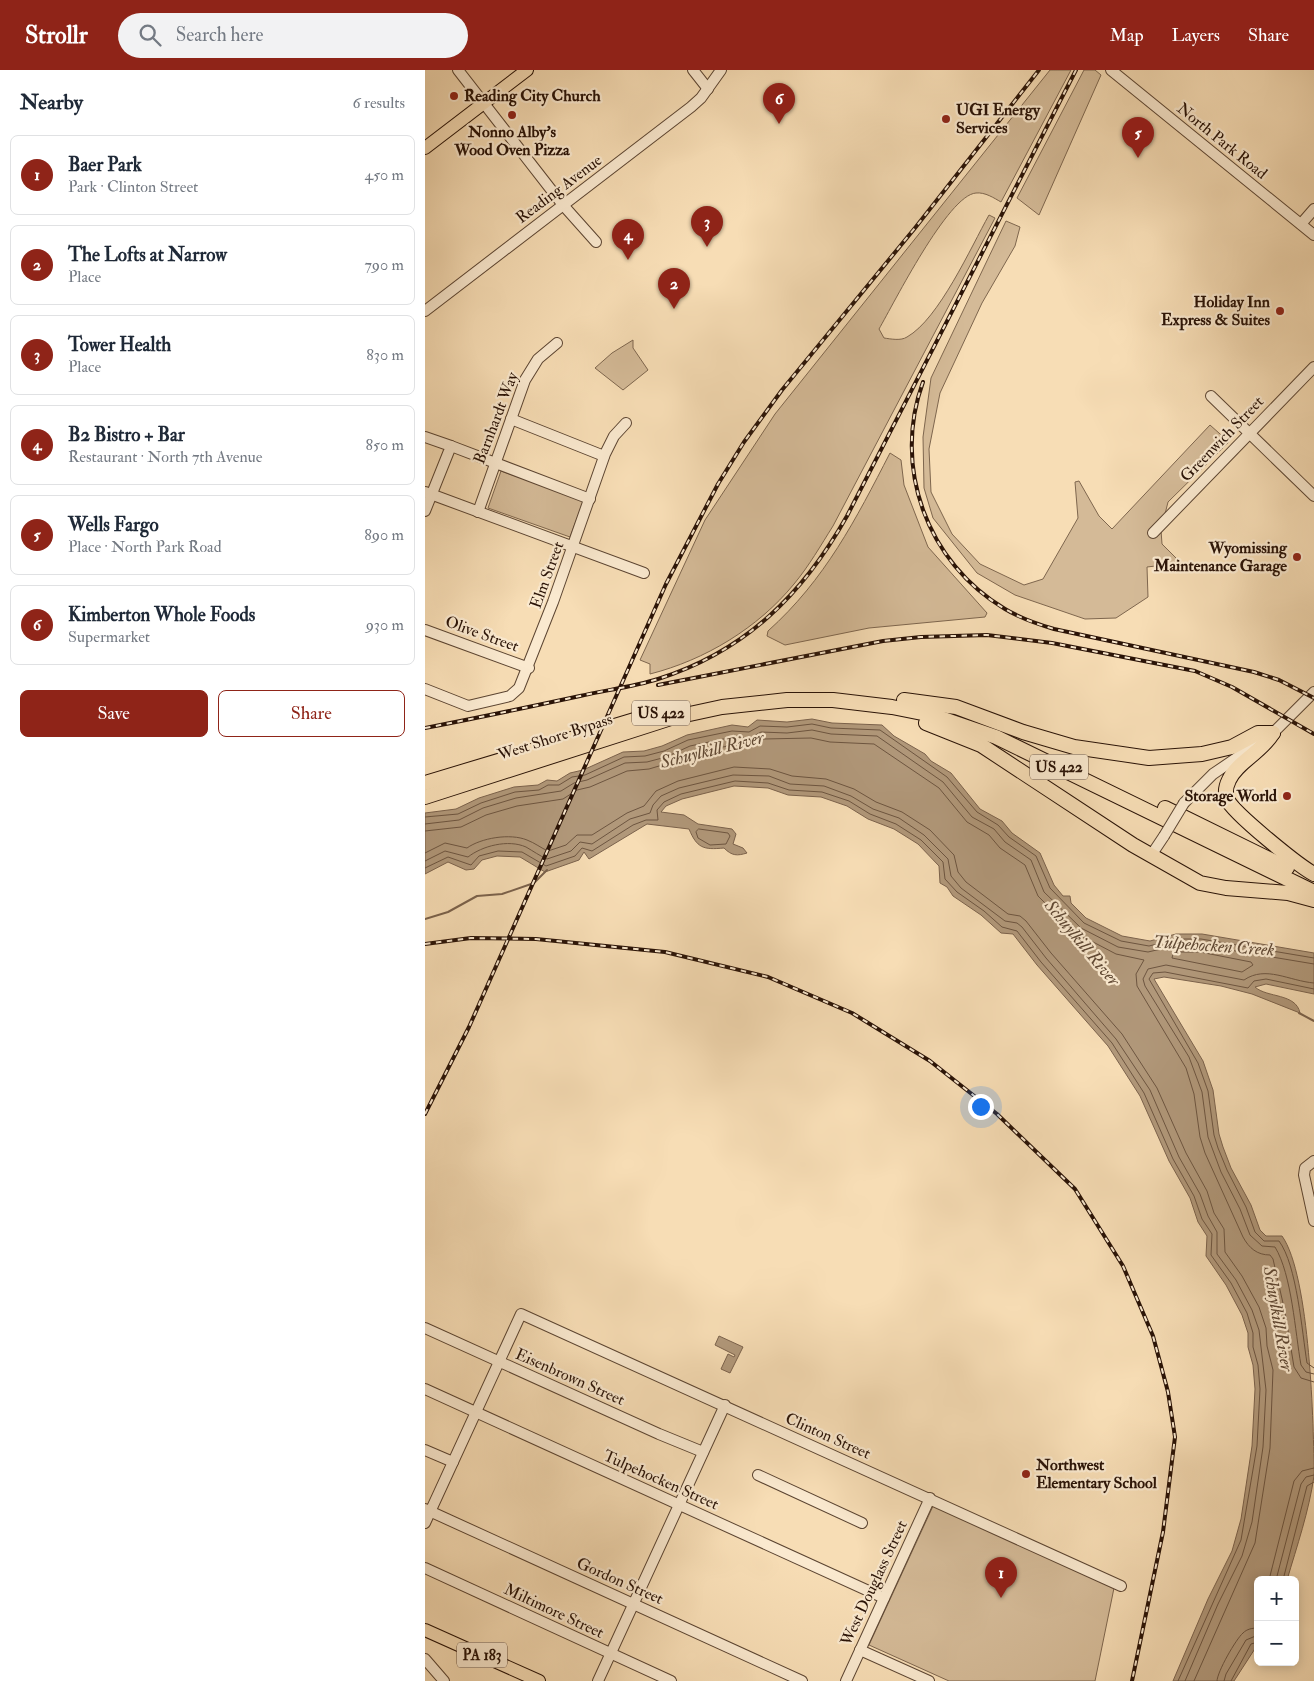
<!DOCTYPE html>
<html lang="en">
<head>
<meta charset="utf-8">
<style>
  :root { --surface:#fff; --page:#f2f2f3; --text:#1f2937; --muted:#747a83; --line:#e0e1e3; --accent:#8f2418 }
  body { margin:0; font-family:"IM FELL Double Pica",serif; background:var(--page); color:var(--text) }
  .controls { position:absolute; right:15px; bottom:15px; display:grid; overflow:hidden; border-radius:8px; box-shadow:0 2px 12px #0003 }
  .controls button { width:45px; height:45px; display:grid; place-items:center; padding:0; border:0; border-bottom:1px solid var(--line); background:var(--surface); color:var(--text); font:25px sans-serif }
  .you { position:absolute; left:555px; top:1036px; width:18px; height:18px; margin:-12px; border:4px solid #fff; border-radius:50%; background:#1a73e8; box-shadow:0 0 0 8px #1a73e833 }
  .badge { display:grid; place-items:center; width:32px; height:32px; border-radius:50%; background:var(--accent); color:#fff; font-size:16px; font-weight:700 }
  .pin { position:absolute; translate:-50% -41px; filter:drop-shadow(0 1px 2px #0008) }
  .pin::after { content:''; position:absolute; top:26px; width:18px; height:15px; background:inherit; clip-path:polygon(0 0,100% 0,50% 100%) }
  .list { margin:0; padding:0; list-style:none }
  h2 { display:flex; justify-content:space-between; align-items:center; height:65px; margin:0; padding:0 20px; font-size:21px }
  h2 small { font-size:16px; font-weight:400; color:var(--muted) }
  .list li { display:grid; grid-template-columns:32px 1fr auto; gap:15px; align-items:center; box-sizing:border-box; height:80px; margin:0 10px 10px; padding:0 10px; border:1px solid var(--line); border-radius:8px }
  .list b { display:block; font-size:19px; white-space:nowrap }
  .list p { margin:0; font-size:16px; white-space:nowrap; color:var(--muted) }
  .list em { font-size:16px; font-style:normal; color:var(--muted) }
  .actions { display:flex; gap:10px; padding:15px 20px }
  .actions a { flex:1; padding:11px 0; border:1px solid var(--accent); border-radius:8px; text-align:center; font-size:18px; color:var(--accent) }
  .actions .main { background:var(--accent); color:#fff }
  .icon { flex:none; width:28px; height:28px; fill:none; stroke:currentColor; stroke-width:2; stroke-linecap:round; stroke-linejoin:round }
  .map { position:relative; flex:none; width:889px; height:1611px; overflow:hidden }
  header { display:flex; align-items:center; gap:30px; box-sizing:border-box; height:70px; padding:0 25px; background:var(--accent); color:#fff }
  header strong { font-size:24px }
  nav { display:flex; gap:28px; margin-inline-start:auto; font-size:18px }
  .search { width:350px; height:45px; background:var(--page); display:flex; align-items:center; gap:12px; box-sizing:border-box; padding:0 18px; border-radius:28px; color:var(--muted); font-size:19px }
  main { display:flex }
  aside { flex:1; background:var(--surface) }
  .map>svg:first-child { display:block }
  .green { fill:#d4ba97; stroke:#7e664e }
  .water { fill:#b1987a; stroke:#7b624c }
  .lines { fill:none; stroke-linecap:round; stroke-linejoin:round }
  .shore { stroke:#6d5540; stroke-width:1 }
  .stream { stroke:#7b624c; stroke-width:2 }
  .minor-casing { stroke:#5c4532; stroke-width:12 }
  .major-casing { stroke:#291206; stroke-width:14 }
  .highway-casing { stroke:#291206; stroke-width:16 }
  .minor { stroke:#fae9cf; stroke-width:10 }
  .major { stroke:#f7ddb5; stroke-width:12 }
  .highway { stroke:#f7ddb5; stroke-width:14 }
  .rail-casing { stroke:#291206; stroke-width:4 }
  .rail { stroke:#fae9cf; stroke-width:2; stroke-dasharray:5.5; stroke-linecap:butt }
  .minor-bridge-casing { stroke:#5c4532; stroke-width:12; stroke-linecap:butt }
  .minor-bridge { stroke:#fae9cf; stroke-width:10 }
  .poi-dot { fill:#8f2418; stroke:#fae9cf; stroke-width:2 }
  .labels { text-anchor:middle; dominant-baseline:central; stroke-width:4.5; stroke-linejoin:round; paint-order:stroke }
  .shield { fill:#fae9cf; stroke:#685242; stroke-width:1 }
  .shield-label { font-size:15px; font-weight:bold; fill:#291206 }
  .poi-label { font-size:16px; font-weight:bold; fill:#291206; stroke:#fae9cf; text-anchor:start }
  .street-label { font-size:16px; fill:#291206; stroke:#fae9cf }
  .water-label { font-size:18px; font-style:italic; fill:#5f4834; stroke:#fae9cf }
</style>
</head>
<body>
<header>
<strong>Strollr</strong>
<div class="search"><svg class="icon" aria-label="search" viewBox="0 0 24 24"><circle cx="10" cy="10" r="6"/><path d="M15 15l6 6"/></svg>Search here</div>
<nav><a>Map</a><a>Layers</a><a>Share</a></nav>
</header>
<main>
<aside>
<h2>Nearby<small>6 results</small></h2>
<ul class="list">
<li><span class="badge">1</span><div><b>Baer Park</b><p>Park · Clinton Street</p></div><em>450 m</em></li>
<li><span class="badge">2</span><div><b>The Lofts at Narrow</b><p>Place</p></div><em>790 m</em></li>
<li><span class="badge">3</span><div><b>Tower Health</b><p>Place</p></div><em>830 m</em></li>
<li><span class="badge">4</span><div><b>B2 Bistro + Bar</b><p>Restaurant · North 7th Avenue</p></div><em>850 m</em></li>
<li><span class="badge">5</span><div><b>Wells Fargo</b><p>Place · North Park Road</p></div><em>890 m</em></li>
<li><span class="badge">6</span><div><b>Kimberton Whole Foods</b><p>Supermarket</p></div><em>930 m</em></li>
</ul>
<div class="actions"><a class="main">Save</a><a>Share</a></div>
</aside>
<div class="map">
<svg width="889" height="1611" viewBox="0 0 889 1611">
  <rect width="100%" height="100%" fill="#f7ddb5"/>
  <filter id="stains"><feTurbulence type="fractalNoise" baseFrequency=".004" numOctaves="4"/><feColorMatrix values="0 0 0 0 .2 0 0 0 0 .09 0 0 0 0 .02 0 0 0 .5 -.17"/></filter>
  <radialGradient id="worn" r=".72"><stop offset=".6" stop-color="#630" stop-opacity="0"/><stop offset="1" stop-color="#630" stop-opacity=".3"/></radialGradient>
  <!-- green -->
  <g class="green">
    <path d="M625,0H646L576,132C569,128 560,122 551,123C523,125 469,233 454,259L459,268C466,269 476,271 482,267C514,249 546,177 564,145L570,148L408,456C396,475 384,496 369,514C333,558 280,590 225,604V594L215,590L280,450L350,344Z"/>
    <polygon points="659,0 670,0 676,5 614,145 592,128"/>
    <polygon points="581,151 595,157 590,176 557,233 515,323 504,379 506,422 527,464 555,494 599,515 618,509 653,448 650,412 654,411 674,446 687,459 785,355 804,372 743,432 736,460 737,474 756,493 722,497 723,527 691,548 660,549 590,525 552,503 508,448 499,418 498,367 506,308"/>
    <polygon points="208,270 208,278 223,300 198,320 170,298 187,283"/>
    <path d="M465,383L476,390L479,415L503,477L562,543L560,547L444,558L360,575L342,566L343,561C400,510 431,449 465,383Z"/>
    <polygon points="76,401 159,430 145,467 63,438"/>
    <polygon points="509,1434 689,1518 670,1611 524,1611 444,1575"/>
  </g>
  <!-- water -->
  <g class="water">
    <path d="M387,649L407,653L457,655L469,666L500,684L506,691L526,703L555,739L577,751L587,763L615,783L629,815L638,826H645L646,833L661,848L697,866L725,871L751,864H777L889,883V924L841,914L830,917C842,928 871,923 875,943L827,924L796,916L739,907L729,909L778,991L788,1020L794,1064L798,1077L806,1098L826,1135L835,1160L841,1166H857C885,1205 889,1358 889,1406C884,1441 872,1476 862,1510H833V1574L809,1611H748L783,1529L807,1481L816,1449L827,1376L830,1319L828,1295L823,1277V1263L817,1245L801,1215L781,1186L782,1166L773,1152L765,1128L744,1091L715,1026L683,976L612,895L588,864L576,863L556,845L528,826L522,817L515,813L514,796L493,774L469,759L443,749L422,736L396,727L363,725L343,718L309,716L257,729L241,736L236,742L259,745L273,754L307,759L311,764L308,774L318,778L322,783C312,786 307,786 299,778C278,780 272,778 264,759L222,754L164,789L159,782L154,790L120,802L95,787L72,786L57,790L49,799L41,800L23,792L0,804V743L31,739L54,728L89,717L113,715L122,710L132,711L145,703L158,700L198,682L219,681L237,676L262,665L307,655L323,657L332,650L362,652Z"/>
    <polygon points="294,1266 318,1277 305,1303 296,1299 303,1284 309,1287 310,1285 290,1275"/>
  </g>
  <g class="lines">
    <!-- shore -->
    <g class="shore">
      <polyline points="0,747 33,744 56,733 90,722 114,720 123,715 134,715 147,707 160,705 199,687 220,686 239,681 263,670 307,661 324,662 335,656 362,657 387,654 406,658 455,660 522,707 552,742 573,755 584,767 611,786 625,818 659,853 696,871 724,876 752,869 776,869 889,888"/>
      <polyline points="0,754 34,750 58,738 91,728 136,721 149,713 162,710 200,693 222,692 241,687 265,676 308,667 325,668 336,662 362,663 387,660 406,664 452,666 518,712 547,747 569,759 580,772 606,790 619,822 656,858 693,877 723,882 753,875 775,875 889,894"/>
      <polygon points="274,759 303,763 305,766 301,774 285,775 273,768 271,762"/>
      <path d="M0,761L36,757L61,745L92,736L138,729L152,720L165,717L202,701L224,699L244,693L267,683L308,675L324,676L339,669L386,668L405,672L449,674L514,718L542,752L564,765L575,778L600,795L613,826L649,862L691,884L719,890L711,904L712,916L761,998L769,1024L775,1067L780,1083L818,1167C824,1178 832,1185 845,1185L848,1189L860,1242L869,1297L876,1308L889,1312"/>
      <path d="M0,783L20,773L42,778C56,768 85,763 102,770C110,773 116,778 123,781L141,775L152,765H167L202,743L219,736L231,721L253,711L309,697L345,699L367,706L401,709L429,719L451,732L477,742L505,760L529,785L533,802L541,812L583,844L595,846L601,851L626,883L697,964L732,1018L761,1083L782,1121L789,1143L799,1159L800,1182L817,1206L834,1237L841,1258L842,1276L848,1300L845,1378L830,1473L769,1611"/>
      <path d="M0,791L20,781L43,787C57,776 83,769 101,777C108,781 115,786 122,789L146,781L155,772L167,774L205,749L225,743L228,735L236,726L254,718L308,705L344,706L365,714L399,716L426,726L448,739L474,748L499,765L523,789L526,806L536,818L580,851L592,853L597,857L621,888L691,969L725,1020L754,1087L775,1124L783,1146L792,1162V1184L811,1210L827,1240L834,1260L841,1320L838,1377L827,1452L817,1486L793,1534L760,1611"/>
      <polyline points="0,798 23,787 46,795 54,786 73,781 97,782 121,796 150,786 157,778 167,781 208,755 221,750 233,750 232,740 239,732 256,724 310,711 343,713 364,720 397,722 424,731 445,744 471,754 496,770 518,792 520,809 532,822 559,841 577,857 592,861 616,892 687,973 719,1023 748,1089 769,1126 777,1149 787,1164 786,1185 806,1213 822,1243 828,1263 828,1277 833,1295 835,1319 832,1376 816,1470 753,1611"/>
      <polygon points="754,882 775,882 826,892 828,895 817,902 747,888 748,884"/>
      <path d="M889,913C864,911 841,895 819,910L741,895L723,899L718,909L720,916L764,987L777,1022L783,1067L796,1102L815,1139L825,1165L837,1176L850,1177C867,1205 870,1262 876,1295L881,1302L889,1304"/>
      <path d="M889,919L841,909L829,911L823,918L740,902L728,903L724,909L773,993L783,1021L789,1065L793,1078L802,1100L821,1137L830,1162L839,1171H854C872,1195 877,1262 882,1293L889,1298"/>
      <polyline points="844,1510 869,1411 877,1401 889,1398"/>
      <polyline points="851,1510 876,1414 881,1407 889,1405"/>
      <polyline points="858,1510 882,1416 889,1412"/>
      <path d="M792,1611C792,1602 811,1569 818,1563C822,1559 827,1558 833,1558"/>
      <polyline points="799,1611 801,1604 821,1570 833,1565"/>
      <polyline points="806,1611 826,1574 833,1572"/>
    </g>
    <!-- stream -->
    <g class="stream">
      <polyline points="0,849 23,842 52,826 77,824 109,813 122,800"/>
      <polyline points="874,943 889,951"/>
    </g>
    <!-- minor casing -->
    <g class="minor-casing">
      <g id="minor">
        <polyline points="33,0 138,135 171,172"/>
        <polyline points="268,0 283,19"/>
        <polyline points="686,0 889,165"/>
        <polyline points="876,154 889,139"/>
        <polyline points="0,241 266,37 276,28 296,0"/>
        <polyline points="786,326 889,426"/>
        <polyline points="86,349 179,386"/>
        <polyline points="0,367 26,376 0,441"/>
        <polyline points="26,376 165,429"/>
        <polyline points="0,422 219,503"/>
        <polyline points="53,442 100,310 113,289 132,273"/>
        <polyline points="728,463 889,297"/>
        <polyline points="0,560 104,598"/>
        <polyline points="0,619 43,636 85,626 94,618 128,532 180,384 189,366 201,353"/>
        <polyline points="759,733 788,704 848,663 889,622"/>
        <polyline points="727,784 739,766"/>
        <polyline points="889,1091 880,1098 879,1105 889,1151"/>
        <polyline points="0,1258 234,1364 278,1382"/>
        <polyline points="0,1319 459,1528"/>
        <polyline points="0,1380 28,1392"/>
        <polyline points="333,1405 437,1453"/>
        <polyline points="0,1439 377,1611"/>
        <polyline points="0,1453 96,1244 696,1516"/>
        <polyline points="0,1498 246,1611"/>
        <polyline points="435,1580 504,1611"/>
        <polyline points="0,1589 19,1611"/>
        <polyline points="173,1611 300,1335"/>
        <polyline points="421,1611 505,1428"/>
      </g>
    </g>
    <!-- major casing -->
    <g class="major-casing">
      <g id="major">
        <polyline points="0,78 102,0"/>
        <polyline points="0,1560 114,1611"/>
      </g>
    </g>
    <!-- highway casing -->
    <g class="highway-casing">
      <g id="highway">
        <polyline points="479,630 531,637 598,662 649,677 724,688 777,684 807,677 833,663 848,663"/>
        <polyline points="501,653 556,675 708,775 775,813 801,818 863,823 889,830"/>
        <path d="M848,663C836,683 812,692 804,710C801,716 800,723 802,729C808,743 874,796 889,804"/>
        <polyline points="0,713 213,649"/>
        <polyline points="0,727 246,648 297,637 362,630 408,630 467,637 507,645 571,667 889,822"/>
        <polyline points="740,738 862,798"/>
      </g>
    </g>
    <!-- minor -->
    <use href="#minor" class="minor"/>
    <!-- major -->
    <use href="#major" class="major"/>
    <!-- highway -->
    <use href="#highway" class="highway"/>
    <!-- rail casing -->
    <g class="rail-casing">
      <g id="rail">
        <path d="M498,312C467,397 502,493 580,539C595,548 612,554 629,559L829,602L854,610L889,628"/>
        <polyline points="233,615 458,571 496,567 562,565 627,573 770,601 807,617 889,664"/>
        <path d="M0,658C52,648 104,637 155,626C181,620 208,617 233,609C321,581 378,524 422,446L651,0"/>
        <polyline points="0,874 46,868 111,869 240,882 343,907 427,943 505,991 572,1044 650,1119 698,1196 728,1266 743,1322 750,1367 738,1462 707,1611"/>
        <polyline points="0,1044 44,957 241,514 293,414 319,372 357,320 490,158 614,0"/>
      </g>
    </g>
    <!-- rail -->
    <use href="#rail" class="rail"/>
    <!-- minor-bridge casing -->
    <g class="minor-bridge-casing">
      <polyline id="minor-bridge" points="739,766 759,733"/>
    </g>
    <!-- minor-bridge -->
    <use href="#minor-bridge" class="minor-bridge"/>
  </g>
  <!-- markers -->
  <g class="poi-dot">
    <circle cx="29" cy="26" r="5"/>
    <circle cx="87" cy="45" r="5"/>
    <circle cx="521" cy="49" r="5"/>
    <circle cx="855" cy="241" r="5"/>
    <circle cx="872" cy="487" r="5"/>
    <circle cx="862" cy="726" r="5"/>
    <circle cx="601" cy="1404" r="5"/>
  </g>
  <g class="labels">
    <!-- shield labels -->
    <g class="shield">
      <rect x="207" y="630.5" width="58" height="25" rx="4"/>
      <rect x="605" y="684.5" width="58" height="25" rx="4"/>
      <rect x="32" y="1572.5" width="50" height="25" rx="4"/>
    </g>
    <g class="shield-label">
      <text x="236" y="643">US 422</text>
      <text x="634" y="697">US 422</text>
      <text x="57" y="1585">PA 183</text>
    </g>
    <!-- poi labels -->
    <g class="poi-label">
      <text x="39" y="26">Reading City Church</text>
      <text x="531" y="40">UGI Energy<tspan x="531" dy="18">Services</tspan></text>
      <text x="87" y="62" text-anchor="middle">Nonno Alby’s<tspan x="87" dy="18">Wood Oven Pizza</tspan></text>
      <text x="845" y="232" text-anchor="end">Holiday Inn<tspan x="845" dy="18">Express &amp; Suites</tspan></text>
      <text x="862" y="478" text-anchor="end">Wyomissing<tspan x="862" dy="18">Maintenance Garage</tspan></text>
      <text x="852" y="726" text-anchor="end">Storage World</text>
      <text x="611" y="1395">Northwest<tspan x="611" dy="18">Elementary School</tspan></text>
    </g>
    <!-- street labels -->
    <g class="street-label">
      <text transform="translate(797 71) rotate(39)">North Park Road</text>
      <text transform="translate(134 119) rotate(-37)">Reading Avenue</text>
      <text transform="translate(71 348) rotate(-69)">Barnhardt Way</text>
      <text transform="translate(797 369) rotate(-46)">Greenwich Street</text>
      <text transform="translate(122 505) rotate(-70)">Elm Street</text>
      <text transform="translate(57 564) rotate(20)">Olive Street</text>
      <text transform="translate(130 667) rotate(-18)">West Shore Bypass</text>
      <text transform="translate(145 1307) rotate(24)">Eisenbrown Street</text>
      <text transform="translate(403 1366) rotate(24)">Clinton Street</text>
      <text transform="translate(236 1410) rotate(24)">Tulpehocken Street</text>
      <text transform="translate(195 1511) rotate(24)">Gordon Street</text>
      <text transform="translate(449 1513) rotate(-65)">West Douglass Street</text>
      <text transform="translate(129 1541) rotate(25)">Miltimore Street</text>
    </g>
    <!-- water labels -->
    <g class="water-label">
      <text transform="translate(287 680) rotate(-14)">Schuylkill River</text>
      <text transform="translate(657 873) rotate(50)">Schuylkill River</text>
      <text transform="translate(789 876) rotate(4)">Tulpehocken Creek</text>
      <text transform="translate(853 1249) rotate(80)">Schuylkill River</text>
    </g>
  </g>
  <rect width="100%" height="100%" filter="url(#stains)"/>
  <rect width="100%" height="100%" fill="url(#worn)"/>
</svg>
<div class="controls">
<button>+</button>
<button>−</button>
</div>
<div class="you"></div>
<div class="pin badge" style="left:576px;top:1528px">1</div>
<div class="pin badge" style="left:249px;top:239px">2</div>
<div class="pin badge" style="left:282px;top:177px">3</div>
<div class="pin badge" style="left:203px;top:190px">4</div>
<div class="pin badge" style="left:713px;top:88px">5</div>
<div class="pin badge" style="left:354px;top:54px">6</div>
</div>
</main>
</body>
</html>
